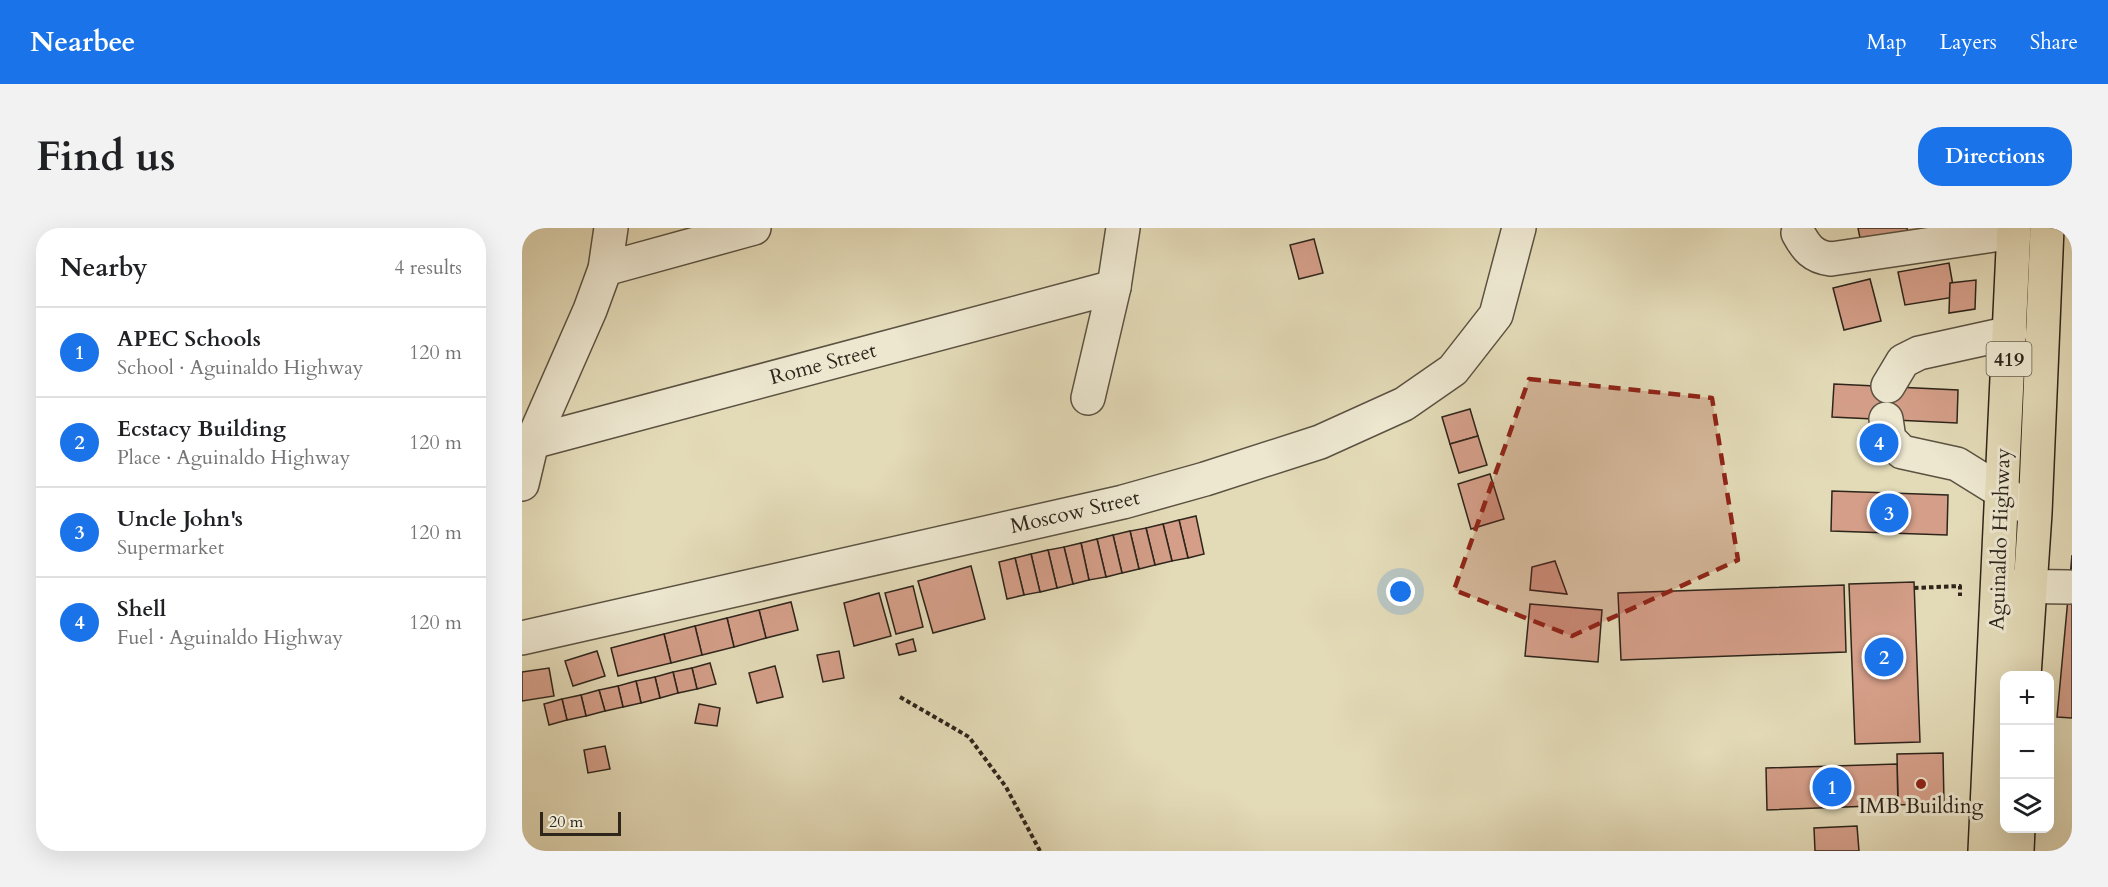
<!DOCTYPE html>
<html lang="en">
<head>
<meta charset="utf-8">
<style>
  :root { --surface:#fff; --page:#f2f2f2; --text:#202124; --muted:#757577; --line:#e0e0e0; --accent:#1a73e8 }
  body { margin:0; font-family:Cardo,serif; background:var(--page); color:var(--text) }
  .controls { position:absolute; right:18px; bottom:18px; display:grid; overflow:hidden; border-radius:12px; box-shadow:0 6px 24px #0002 }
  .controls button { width:54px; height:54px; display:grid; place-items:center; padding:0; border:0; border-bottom:2px solid var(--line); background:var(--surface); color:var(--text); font:30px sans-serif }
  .scale { position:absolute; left:18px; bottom:15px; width:81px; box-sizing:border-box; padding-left:6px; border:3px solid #2e251b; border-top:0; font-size:16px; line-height:21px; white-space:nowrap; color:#2e251b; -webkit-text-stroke:4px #ede7d0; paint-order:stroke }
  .you { position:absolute; left:879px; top:364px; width:21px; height:21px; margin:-15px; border:4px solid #fff; border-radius:50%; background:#1a73e8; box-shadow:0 0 0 9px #1a73e833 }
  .badge { display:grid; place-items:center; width:39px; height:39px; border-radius:50%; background:var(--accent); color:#fff; font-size:20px; font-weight:700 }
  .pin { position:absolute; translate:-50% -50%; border:3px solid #fff; box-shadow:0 2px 6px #0006 }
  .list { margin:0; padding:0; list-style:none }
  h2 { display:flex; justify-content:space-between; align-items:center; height:78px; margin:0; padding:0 24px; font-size:26px }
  h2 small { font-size:20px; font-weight:400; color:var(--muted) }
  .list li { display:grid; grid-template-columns:39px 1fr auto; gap:18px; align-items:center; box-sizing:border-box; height:90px; padding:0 24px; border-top:2px solid var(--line) }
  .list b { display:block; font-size:22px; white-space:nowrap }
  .list p { margin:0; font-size:20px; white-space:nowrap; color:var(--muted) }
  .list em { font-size:20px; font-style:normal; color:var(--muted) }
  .icon { flex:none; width:33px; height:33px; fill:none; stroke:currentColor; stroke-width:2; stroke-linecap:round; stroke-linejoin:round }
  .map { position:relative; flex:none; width:1550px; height:623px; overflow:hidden; border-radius:24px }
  header { display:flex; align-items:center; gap:36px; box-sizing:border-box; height:84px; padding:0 30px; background:var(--accent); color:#fff }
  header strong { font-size:28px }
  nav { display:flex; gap:33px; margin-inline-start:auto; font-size:21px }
  .intro { display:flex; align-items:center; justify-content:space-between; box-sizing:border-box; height:144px; padding:0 36px }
  h1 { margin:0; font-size:42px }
  .button { padding:15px 27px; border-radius:24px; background:var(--accent); color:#fff; font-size:21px; font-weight:700 }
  main { display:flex; gap:36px; padding:0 36px }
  aside { flex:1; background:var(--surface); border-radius:24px; box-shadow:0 6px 24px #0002 }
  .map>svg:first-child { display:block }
  .building { fill:#d49e88; stroke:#2e251b; stroke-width:1.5 }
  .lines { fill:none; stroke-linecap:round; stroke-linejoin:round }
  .minor-casing { stroke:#5b5242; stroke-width:36 }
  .highway-casing { stroke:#2e251b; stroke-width:36 }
  .path { stroke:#2e251b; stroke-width:4; stroke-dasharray:4.5 3; stroke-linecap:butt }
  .minor { stroke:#ede7d0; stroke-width:33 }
  .highway { stroke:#e3dab7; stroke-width:33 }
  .marked { fill:#8f2418; fill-opacity:0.2; stroke:#8f2418; stroke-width:4.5; stroke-dasharray:12 8; stroke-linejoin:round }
  .poi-dot { fill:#8f2418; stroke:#ede7d0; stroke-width:2 }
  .labels { text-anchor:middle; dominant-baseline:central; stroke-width:6; stroke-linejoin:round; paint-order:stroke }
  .shield { fill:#ede7d0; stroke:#675f51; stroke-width:1.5 }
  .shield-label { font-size:20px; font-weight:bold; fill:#2e251b }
  .street-label { font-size:21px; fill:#2e251b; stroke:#ede7d0 }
  .poi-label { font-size:21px; fill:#2e251b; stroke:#ede7d0 }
</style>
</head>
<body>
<header>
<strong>Nearbee</strong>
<nav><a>Map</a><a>Layers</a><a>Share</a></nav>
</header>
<div class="intro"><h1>Find us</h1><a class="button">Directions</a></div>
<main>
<aside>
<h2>Nearby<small>4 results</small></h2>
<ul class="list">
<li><span class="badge">1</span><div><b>APEC Schools</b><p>School · Aguinaldo Highway</p></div><em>120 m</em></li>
<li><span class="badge">2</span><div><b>Ecstacy Building</b><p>Place · Aguinaldo Highway</p></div><em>120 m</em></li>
<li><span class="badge">3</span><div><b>Uncle John's</b><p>Supermarket</p></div><em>120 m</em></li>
<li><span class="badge">4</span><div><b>Shell</b><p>Fuel · Aguinaldo Highway</p></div><em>120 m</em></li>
</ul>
</aside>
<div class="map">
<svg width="1550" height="623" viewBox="0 0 1550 623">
  <rect width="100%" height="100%" fill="#e3dab7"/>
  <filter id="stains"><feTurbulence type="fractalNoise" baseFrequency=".00333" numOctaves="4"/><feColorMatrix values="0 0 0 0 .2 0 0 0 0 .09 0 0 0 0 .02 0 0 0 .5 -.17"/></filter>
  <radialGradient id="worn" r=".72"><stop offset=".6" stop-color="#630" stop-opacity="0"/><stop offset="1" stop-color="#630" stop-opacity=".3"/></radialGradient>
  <!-- building -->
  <g class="building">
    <polygon points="1336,0 1385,0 1387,11 1340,20"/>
    <polygon points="792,11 801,45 777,51 768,17"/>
    <polygon points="1427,35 1433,69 1383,77 1376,44"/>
    <polygon points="1348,51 1359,93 1322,102 1311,60"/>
    <polygon points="1454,52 1453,81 1427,85 1428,55"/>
    <polygon points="1312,156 1436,162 1435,195 1310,189"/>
    <polygon points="948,181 956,208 928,216 920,189"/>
    <polygon points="956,208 965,237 937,245 928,216"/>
    <polygon points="968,246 982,291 949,301 936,256"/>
    <polygon points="1310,263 1426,267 1425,307 1309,303"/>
    <polygon points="674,288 682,326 666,330 657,292"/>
    <polygon points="657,292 666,330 650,333 641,296"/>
    <polygon points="641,296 650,333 633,337 624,300"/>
    <polygon points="624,300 633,337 617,341 608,303"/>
    <polygon points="608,303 617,341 600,345 591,307"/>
    <polygon points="591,307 600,345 584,349 575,311"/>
    <polygon points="575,311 584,349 567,352 559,315"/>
    <polygon points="559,315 567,352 551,356 542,319"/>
    <polygon points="542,319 551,356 535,360 526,322"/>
    <polygon points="526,322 535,360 518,364 509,326"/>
    <polygon points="509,326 518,364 502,367 493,330"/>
    <polygon points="1550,327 1550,490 1535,489"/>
    <polygon points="493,330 502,367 485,371 477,334"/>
    <polygon points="1033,333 1045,366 1008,362 1010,339"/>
    <polygon points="449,338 463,391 411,405 396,353"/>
    <polygon points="1392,354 1398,514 1333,516 1327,356"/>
    <polygon points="1322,357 1324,424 1099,432 1096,365"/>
    <polygon points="391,358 401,399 374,406 363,365"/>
    <polygon points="357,365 369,408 332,418 322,375"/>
    <polygon points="269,374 276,402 244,410 237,382"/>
    <polygon points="1008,376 1080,382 1076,434 1003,428"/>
    <polygon points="237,382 244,410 212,419 205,390"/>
    <polygon points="205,390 212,419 180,427 173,398"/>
    <polygon points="173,398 180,427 149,435 142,406"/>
    <polygon points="142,406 149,435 96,448 89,420"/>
    <polygon points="391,411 394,423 377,427 374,416"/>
    <polygon points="75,423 83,448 51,458 43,433"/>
    <polygon points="317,423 322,450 301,454 295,427"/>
    <polygon points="188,435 194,456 175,461 170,440"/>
    <polygon points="253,438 261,469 235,475 227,445"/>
    <polygon points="27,440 32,468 0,473 0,444"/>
    <polygon points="170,440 175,461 156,465 151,444"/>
    <polygon points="151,444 156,465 138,470 133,449"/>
    <polygon points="133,449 138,470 119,475 114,453"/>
    <polygon points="114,453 119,475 101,479 96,458"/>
    <polygon points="96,458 101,479 83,483 77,462"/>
    <polygon points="77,462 83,483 64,488 59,467"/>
    <polygon points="59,467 64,488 45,492 40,471"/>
    <polygon points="40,471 45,492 27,497 22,476"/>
    <polygon points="177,476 198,480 195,498 173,495"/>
    <polygon points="83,518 88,541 66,545 62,522"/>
    <polygon points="1421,525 1422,575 1376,577 1375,526"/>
    <polygon points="1375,536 1376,577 1245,582 1244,540"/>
    <polygon points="1335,598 1337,623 1293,623 1292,600"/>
  </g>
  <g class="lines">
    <!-- minor casing -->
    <g class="minor-casing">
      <g id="minor">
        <path d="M1276,5C1284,20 1291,29 1309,31L1492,4"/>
        <polyline points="83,41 232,0"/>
        <polyline points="1366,158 1381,133 1397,125 1488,105"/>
        <polyline points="566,170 592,59 601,0"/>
        <polyline points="1364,191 1367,211 1380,224 1435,236 1501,277"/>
        <polyline points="10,214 592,59"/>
        <polyline points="0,256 10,214 68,82 83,41 89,0"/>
        <polyline points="1480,358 1547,359"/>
        <polyline points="0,410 601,274 683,251 798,214 882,176 931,142 974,87 997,0"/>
      </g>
    </g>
    <!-- highway casing -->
    <g class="highway-casing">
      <g id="highway">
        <polyline points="1502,448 1513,285 1525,0"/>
        <polyline points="1463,623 1492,0"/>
        <polyline points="1495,623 1496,600"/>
      </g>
    </g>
    <!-- path -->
    <g class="path">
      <polyline points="1392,360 1438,358 1438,368"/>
      <polyline points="378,469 447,509 484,559 518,623"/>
    </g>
    <!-- minor -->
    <use href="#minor" class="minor"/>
    <!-- highway -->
    <use href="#highway" class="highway"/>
  </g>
  <!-- marked area -->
  <path class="marked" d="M1007,151L1190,170L1216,332L1050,408L932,362Z"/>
  <!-- markers -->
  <circle class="poi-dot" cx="1399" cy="556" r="6"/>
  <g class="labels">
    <!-- shield labels -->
    <rect class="shield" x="1464.5" y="114" width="45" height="34" rx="4.5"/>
    <g class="shield-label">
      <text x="1487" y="131">419</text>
    </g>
    <!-- street labels -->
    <g class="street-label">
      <text transform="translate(301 136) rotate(-15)">Rome Street</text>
      <text transform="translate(553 284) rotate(-13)">Moscow Street</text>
      <text transform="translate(1478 311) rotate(-88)">Aguinaldo Highway</text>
    </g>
    <!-- poi labels -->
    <g class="poi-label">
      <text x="1399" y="578">IMB Building</text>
    </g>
  </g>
  <rect width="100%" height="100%" filter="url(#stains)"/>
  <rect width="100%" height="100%" fill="url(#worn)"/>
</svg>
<div class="controls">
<button>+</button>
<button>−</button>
<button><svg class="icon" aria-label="layers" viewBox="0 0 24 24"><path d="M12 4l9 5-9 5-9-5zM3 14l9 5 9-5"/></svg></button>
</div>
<div class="scale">20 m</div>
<div class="you"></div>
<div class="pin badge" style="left:1310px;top:559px">1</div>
<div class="pin badge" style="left:1362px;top:429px">2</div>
<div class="pin badge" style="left:1367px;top:285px">3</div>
<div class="pin badge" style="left:1357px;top:215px">4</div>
</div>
</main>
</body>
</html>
